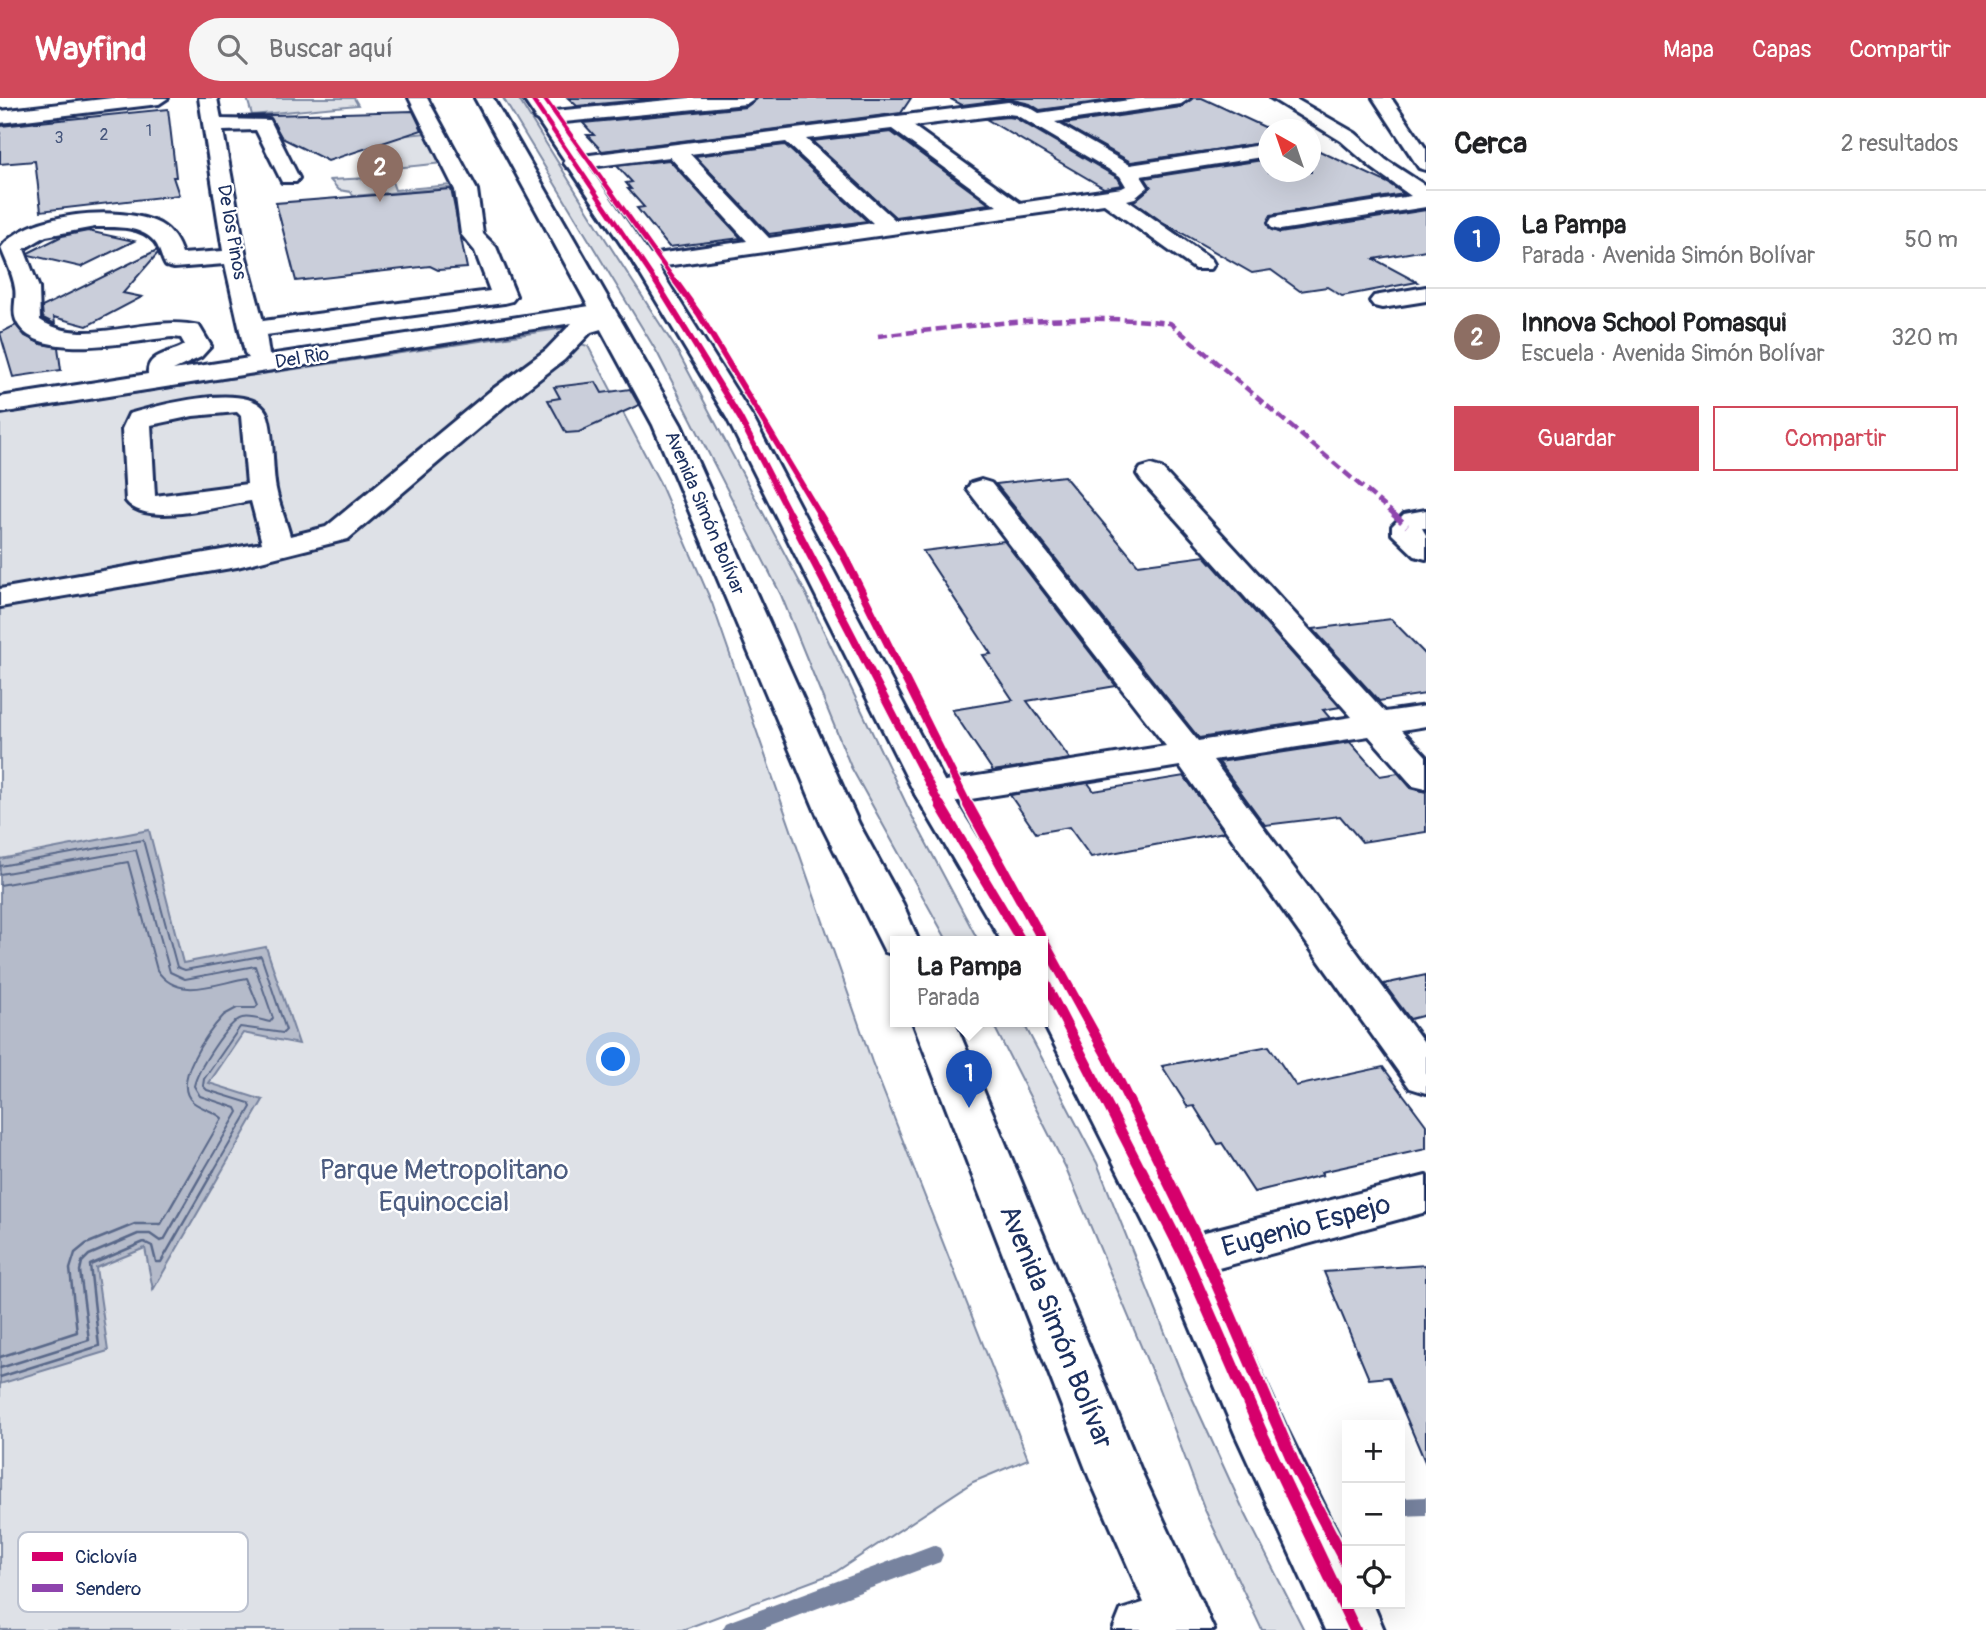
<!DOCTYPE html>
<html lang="es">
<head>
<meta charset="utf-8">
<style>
  :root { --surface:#fff; --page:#f6f6f6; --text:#202124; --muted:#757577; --line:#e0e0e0; --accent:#d1495b }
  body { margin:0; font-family:Pangolin,sans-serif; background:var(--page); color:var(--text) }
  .controls { position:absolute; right:21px; bottom:21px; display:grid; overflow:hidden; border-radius:0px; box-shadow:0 7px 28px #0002 }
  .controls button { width:63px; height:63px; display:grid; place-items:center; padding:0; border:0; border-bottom:2px solid var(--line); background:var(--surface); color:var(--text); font:35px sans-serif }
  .compass { position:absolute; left:1258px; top:21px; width:63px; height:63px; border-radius:50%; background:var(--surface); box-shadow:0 7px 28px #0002; rotate:320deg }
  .you { position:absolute; left:614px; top:962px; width:24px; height:24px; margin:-18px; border:5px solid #fff; border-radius:50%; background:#1a73e8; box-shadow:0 0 0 10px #1a73e833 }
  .badge { display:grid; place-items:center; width:46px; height:46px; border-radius:50%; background:var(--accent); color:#fff; font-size:23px; font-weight:700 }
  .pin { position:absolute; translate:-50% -58px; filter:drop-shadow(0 2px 4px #0008) }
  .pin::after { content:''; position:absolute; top:37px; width:24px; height:21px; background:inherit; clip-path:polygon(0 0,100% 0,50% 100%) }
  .popup { position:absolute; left:890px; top:838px; width:158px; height:91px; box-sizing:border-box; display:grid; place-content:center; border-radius:0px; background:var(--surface); filter:drop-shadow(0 2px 5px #0005); font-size:23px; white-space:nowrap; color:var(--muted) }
  .popup b { font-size:26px; color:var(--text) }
  .popup::after { content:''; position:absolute; left:50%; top:100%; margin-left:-14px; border:14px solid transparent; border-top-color:var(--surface) }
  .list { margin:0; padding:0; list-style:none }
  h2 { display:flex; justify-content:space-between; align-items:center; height:91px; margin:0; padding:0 28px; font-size:30px }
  h2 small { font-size:23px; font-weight:400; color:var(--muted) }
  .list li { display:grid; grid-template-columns:46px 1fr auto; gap:21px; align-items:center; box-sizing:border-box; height:98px; padding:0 28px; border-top:2px solid var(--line) }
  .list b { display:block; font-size:26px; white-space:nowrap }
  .list p { margin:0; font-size:23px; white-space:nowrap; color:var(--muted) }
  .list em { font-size:23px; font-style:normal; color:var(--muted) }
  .actions { display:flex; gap:14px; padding:21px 28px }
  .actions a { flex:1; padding:16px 0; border:2px solid var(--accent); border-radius:0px; text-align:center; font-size:24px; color:var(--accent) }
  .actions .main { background:var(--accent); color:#fff }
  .icon { flex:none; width:38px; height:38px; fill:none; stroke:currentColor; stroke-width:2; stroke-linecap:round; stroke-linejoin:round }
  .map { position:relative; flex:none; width:1426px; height:1532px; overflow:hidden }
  header { display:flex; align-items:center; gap:42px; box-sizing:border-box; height:98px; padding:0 35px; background:var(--accent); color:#fff }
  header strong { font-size:33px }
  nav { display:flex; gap:38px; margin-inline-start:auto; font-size:24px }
  .search { width:490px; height:63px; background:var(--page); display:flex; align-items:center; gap:18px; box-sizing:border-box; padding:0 24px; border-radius:38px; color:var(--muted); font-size:26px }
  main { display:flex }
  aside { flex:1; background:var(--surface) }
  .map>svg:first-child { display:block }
  .green { fill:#dee1e7; stroke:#7c88a2; stroke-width:2 }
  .water { fill:#b5bbca; stroke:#77839f; stroke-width:2 }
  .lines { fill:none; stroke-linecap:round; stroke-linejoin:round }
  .shore-far1 { stroke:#596789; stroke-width:2 }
  .shore { stroke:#596789; stroke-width:2.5 }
  .stream { fill:#77839f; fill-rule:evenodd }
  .building { fill:#caceda; stroke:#1b2f5e; stroke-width:2 }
  .minor-casing { stroke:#1b2f5e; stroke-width:6 }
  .highway-casing { stroke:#1b2f5e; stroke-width:6 }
  .minor { fill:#fff; fill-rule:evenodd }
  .highway { fill:#fff; fill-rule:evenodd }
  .quiet-far1 { stroke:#8e44ad; stroke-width:4.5; stroke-dasharray:10 4.5; stroke-linecap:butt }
  .quiet { stroke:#8e44ad; stroke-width:6; stroke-dasharray:12 6; stroke-linecap:butt }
  .cycleway-far4-casing { stroke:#fff; stroke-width:7 }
  .cycleway-far3-casing { stroke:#fff; stroke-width:9 }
  .cycleway-far2-casing { stroke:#fff; stroke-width:11 }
  .cycleway-far1-casing { stroke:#fff; stroke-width:14 }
  .cycleway-casing { stroke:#fff; stroke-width:17 }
  .cycleway-far4 { stroke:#d6006c; stroke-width:4.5 }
  .cycleway-far3 { stroke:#d6006c; stroke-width:6 }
  .cycleway-far2 { stroke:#d6006c; stroke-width:8 }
  .cycleway-far1 { stroke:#d6006c; stroke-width:10 }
  .cycleway { stroke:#d6006c; stroke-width:12 }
  .labels { text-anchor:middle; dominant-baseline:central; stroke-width:5; stroke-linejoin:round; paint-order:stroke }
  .far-number-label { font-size:16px; fill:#47577d }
  .far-street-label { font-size:19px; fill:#1b2f5e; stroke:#fff }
  .near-park-label { font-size:28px; fill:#4c5c80; stroke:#fff }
  .near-street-label { font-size:28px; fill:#1b2f5e; stroke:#fff }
  .key { fill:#fff; stroke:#bbc1cf; stroke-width:2 }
  .key-label { font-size:19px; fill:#1b2f5e }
</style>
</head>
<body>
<header>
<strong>Wayfind</strong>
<div class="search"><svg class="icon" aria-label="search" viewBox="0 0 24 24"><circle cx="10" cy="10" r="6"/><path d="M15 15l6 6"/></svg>Buscar aquí</div>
<nav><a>Mapa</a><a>Capas</a><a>Compartir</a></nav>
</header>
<main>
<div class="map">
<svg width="1426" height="1532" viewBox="0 0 1426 1532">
  <rect width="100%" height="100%" fill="#fff"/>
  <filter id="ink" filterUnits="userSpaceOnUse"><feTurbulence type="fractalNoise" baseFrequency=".0143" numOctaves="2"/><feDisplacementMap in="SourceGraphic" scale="14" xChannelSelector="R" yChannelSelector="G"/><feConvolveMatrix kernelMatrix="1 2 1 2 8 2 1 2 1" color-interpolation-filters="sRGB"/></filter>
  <g filter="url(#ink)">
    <!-- green -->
    <g class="green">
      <polygon points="247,0 354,0 358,7 252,17"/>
      <polygon points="503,0 518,0 606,142 678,254 806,496 914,722 979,844 948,844 851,669 781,497 658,256"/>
      <polygon points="426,35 444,65 385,71 370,41"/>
      <polygon points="442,69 448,69 459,89 353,98 351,94 339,92 330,82 370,80 377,76 389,75 395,92 452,87"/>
      <polygon points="565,230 560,240 588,248 660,385 712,505 872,964 1028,1361 973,1384 834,1475 682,1532 0,1532 0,316"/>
      <polygon points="992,924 1023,924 1097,1065 1184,1282 1242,1409 1304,1532 1262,1532 1205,1412 1157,1286 1066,1070"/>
    </g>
    <!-- water -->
    <polygon class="water" points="149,732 183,865 266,849 299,946 243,935 209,985 263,1002 153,1192 145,1150 96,1170 108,1253 0,1286 0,761"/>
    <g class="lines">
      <!-- shore-far1 -->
      <g class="shore-far1">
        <polyline points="0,768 143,742 177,869 185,872 261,858 286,932 283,935 240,929 204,981 203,988 207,992 249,1005 251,1009 213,1074"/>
        <path d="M0,776L136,752L170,874L185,881L255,868L273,920L270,924C261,922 250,918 242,920C228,923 197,973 194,988L200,998L236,1010L238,1014L203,1074"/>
        <path d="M0,787L128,764L157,872C178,904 216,885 247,880L258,907L255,910H237L224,917C209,933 170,985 193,1004C202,1011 214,1013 222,1020L191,1074"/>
      </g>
      <!-- shore -->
      <g class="shore">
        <polyline points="0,1259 77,1234 70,1171 75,1155 86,1146 135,1126 161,1126 192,1072"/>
        <polyline points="0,1270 89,1242 80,1173 82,1164 89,1157 138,1136 150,1136 160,1143 164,1142 204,1072"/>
        <polyline points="0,1279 99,1248 90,1167 144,1144 152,1148 156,1164 161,1164 214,1072"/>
      </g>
      <!-- stream -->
      <g class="stream">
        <polygon points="1426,1399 1426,1417 1400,1418 1400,1400"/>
        <polygon points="933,1447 940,1450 943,1457 940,1464 760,1532 722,1532 726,1525 733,1522"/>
      </g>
    </g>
    <!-- building -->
    <g class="building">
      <polygon points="568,0 662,0 577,8"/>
      <polygon points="758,0 911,0 901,15 602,53 587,37 594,37 583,25 746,9"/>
      <polygon points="949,0 1125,0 1040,12 1030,6 1009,1 962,7"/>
      <polygon points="1193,0 1202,0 1271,32 1269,32 1269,44 1131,64 1063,26 1181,9"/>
      <polygon points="168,11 176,79 173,79 179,97 41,113 35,63 0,66 0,28"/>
      <polygon points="413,13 422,32 328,63 282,40 270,19 238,18"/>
      <polygon points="1008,19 1015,20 1118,80 1122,87 1104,90 986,21"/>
      <polygon points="891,34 989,106 895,119 812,43"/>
      <polygon points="785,47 867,123 769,136 695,58"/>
      <polygon points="1311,49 1388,85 1404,96 1271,117 1267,124 1270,131 1280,135 1426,112 1426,152 1374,161 1417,184 1342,198 1327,189 1300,193 1271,172 1252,175 1161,123 1133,103 1151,89 1145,80 1269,61 1269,74 1311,74"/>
      <polygon points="669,62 741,140 669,149 637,110 644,109 628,91 631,91 626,85 632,84 617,68"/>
      <polygon points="451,91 467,170 438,172 430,168 296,183 276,105"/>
      <polygon points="88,133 134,143 81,169 29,157 28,155 62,138"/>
      <polygon points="157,152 158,155 123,195 142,199 87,228 54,219 55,226 43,220 42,209"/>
      <polygon points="16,227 25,238 41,246 58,249 61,272 13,279 0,235"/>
      <polygon points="596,284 602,295 630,291 639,307 579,334 566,335 548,302 560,300 554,289"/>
      <polygon points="1064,378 1138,467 1205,458 1340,609 1323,612 1330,620 1199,640 996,386"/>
      <polygon points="1004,443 1116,588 1027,603 1070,661 993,673 952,612 1013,602 983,557 991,556 923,453"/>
      <polygon points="1391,521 1426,557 1426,596 1379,603 1313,531"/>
      <polygon points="1350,644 1380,678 1398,675 1411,690 1426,694 1426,734 1362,744 1340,718 1265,727 1219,664"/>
      <polygon points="1184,678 1224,734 1091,759 1069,729 1036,735 1010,697 1088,685 1094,693"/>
      <polygon points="1426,877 1426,917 1410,921 1384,886"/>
      <polygon points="1269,948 1296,988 1383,969 1426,1027 1426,1051 1321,1074 1323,1077 1254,1094 1222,1045 1218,1046 1194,1008 1188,1009 1162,968"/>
      <polygon points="1426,1167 1426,1366 1389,1279 1369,1281 1324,1174"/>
    </g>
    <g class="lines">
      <!-- minor casing -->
      <g class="minor-casing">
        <g id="minor">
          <polygon points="112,0 168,0 159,6 0,25 0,13"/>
          <path d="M199,0H217L221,21L270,22L299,80L296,84H282L256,32L223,33L246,159L263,223L490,193L475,153L461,136L455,92L409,0H427L477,92L483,136L496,149L516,198L512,203L504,205L266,237L269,257L603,206L612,208L614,215L621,221L618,226L591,234L564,262L507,306L348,441L237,469L0,509V491L262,445L251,403C222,407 145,430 126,403L122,331L129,316C156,308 253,281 267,316C274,334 272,370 276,391C279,407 286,422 290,438L326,429L489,294L546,252L572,225L0,315V299L148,276C146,256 170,256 185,247L181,240L173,239C137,242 33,266 16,222C12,212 17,201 15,190C13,176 6,163 1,150C26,114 123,106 160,126C172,133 178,143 182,156L223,153ZM95,129C114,129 140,127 154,143C160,149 161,160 166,168L174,170L225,166L245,255L249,260L173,272L201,259L211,248L199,228C148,215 86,252 40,222L39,190L24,151L46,138ZM237,314L241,318L247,386L155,398L151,327L193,318Z"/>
          <polygon points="689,0 755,0 746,6 544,26 534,20 544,14"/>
          <path d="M1143,0H1190L1181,6L1055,24L1130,67L1268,46V58L1141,78L1148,89L1135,100L1127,102L1211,161L1214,166L1211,171H1195L1104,106L644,171L636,169L633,164L636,159L747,143L670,59L574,71L567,69L564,65L567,61L574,59L1008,4L1029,9L1039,15ZM1008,16L1016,17L1120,78L1126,88L1122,90L1020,105L913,28ZM892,31L997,108L895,122L806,41ZM786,44L873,125L769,140L690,56Z"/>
          <polygon points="1271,0 1294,0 1355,35 1386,62 1426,88 1426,109 1280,132 1272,130 1269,125 1272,120 1280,118 1411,98 1372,70 1341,43"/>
          <polygon points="1373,0 1391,0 1426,51 1426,72 1419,70"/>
          <polygon points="1426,189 1426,203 1382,210 1374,208 1370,203 1374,198"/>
          <polygon points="1151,367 1161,370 1385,614 1426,608 1426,628 1402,632 1426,658 1426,691 1413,688 1369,638 1213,662 1426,947 1426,995 1410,990 1180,668 933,707 920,704 915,696 920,688 933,685 1166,648 967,391 971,385 981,382 991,385 1198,643 1352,619 1141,382 1137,376 1141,370"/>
          <polygon points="1426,412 1426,430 1422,430 1426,437 1426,461 1415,458 1392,436 1392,428 1404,416"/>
          <polygon points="1426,1078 1426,1114 1185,1179 1168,1173 1161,1159 1168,1145 1185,1139"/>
          <polygon points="1180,1493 1201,1501 1209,1521 1204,1532 1113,1532 1121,1512"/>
        </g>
      </g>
      <!-- highway casing -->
      <g class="highway-casing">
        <g id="highway">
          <polygon points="475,0 493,0 681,327 859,726 903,806 919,844 895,844 895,857 885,854 821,726 653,327"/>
          <polygon points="523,0 541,0 655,164 753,320 951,696 1042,844 1002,844 915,696 727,320 633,164"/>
          <polygon points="1042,865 1057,869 1063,879 1209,1159 1285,1328 1347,1454 1347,1506 1373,1506 1384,1532 1325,1532 1236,1338 1161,1159 1042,922"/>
          <polygon points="913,924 955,924 1142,1375 1214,1532 1156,1532 1089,1379"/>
        </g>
      </g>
      <!-- minor -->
      <use href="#minor" class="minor"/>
      <!-- highway -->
      <use href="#highway" class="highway"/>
      <!-- quiet-far1 -->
      <path class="quiet-far1" d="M878,238C976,227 1072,214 1170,225L1395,417"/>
      <!-- quiet -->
      <polyline class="quiet" points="1393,416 1407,428"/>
      <!-- cycleway-far4 casing -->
      <g class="cycleway-far4-casing">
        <g id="cycleway-far4">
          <polyline points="544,0 677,186"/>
          <polyline points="532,1 657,186"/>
        </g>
      </g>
      <!-- cycleway-far3 casing -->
      <g class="cycleway-far3-casing">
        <g id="cycleway-far3">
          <polyline points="656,184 740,320 790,417"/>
          <polyline points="676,184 699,216 820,417"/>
        </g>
      </g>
      <!-- cycleway-far2 casing -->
      <g class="cycleway-far2-casing">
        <g id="cycleway-far2">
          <polyline points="789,416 941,709"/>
          <polyline points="819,416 843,456 969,709"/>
        </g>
      </g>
      <!-- cycleway-far1 casing -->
      <g class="cycleway-far1-casing">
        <g id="cycleway-far1">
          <polyline points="940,707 1022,844"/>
          <polyline points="968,707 1108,960 1164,1074"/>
          <polyline points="1042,879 1142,1074"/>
        </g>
      </g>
      <!-- cycleway casing -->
      <g class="cycleway-casing">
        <g id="cycleway">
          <polyline points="1141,1072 1185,1159 1263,1338 1355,1532"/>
          <polyline points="1163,1072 1204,1156 1295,1368 1347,1467"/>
        </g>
      </g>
      <!-- cycleway-far4 -->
      <use href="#cycleway-far4" class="cycleway-far4"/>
      <!-- cycleway-far3 -->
      <use href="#cycleway-far3" class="cycleway-far3"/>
      <!-- cycleway-far2 -->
      <use href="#cycleway-far2" class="cycleway-far2"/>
      <!-- cycleway-far1 -->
      <use href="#cycleway-far1" class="cycleway-far1"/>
      <!-- cycleway -->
      <use href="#cycleway" class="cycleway"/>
    </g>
  </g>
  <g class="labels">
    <!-- far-number labels -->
    <g class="far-number-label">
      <text x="149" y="33">1</text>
      <text x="104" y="37">2</text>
      <text x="59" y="40">3</text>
    </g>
    <!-- far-street labels -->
    <g class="far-street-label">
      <text transform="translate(232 134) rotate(80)">De los Pinos</text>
      <text transform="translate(302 260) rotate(-9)">Del Rio</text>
      <text transform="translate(705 415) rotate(67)">Avenida Simón Bolívar</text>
    </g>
    <!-- near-park labels -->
    <g class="near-park-label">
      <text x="444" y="1072">Parque Metropolitano<tspan x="444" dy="32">Equinoccial</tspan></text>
    </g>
    <!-- near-street labels -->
    <g class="near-street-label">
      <text transform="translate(1306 1128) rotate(-15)">Eugenio Espejo</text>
      <text transform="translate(1056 1229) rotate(68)">Avenida Simón Bolívar</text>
    </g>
  </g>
  <!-- legend -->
  <rect x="18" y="1434" width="230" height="80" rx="10" class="key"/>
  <rect x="32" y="1454" width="31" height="9" fill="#d6006c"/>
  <rect x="32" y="1486" width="31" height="8" fill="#8e44ad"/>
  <g class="key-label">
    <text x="75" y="1465">Ciclovía</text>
    <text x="75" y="1497">Sendero</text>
  </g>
</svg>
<div class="controls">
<button>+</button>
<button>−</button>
<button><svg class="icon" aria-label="locate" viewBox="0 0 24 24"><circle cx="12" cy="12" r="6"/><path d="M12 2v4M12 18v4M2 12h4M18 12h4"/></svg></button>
</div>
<svg class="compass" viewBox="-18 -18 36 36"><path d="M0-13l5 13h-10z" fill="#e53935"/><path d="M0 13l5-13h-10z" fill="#757577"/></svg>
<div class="you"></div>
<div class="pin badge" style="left:969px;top:1010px;background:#1a4fb4">1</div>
<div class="popup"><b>La Pampa</b>Parada</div>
<div class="pin badge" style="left:380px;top:104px;background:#8d6e63">2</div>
</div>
<aside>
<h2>Cerca<small>2 resultados</small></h2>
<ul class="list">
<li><span class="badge" style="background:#1a4fb4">1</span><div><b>La Pampa</b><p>Parada · Avenida Simón Bolívar</p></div><em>50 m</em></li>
<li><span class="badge" style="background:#8d6e63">2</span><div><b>Innova School Pomasqui</b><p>Escuela · Avenida Simón Bolívar</p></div><em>320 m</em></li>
</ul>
<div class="actions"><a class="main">Guardar</a><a>Compartir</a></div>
</aside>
</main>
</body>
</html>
